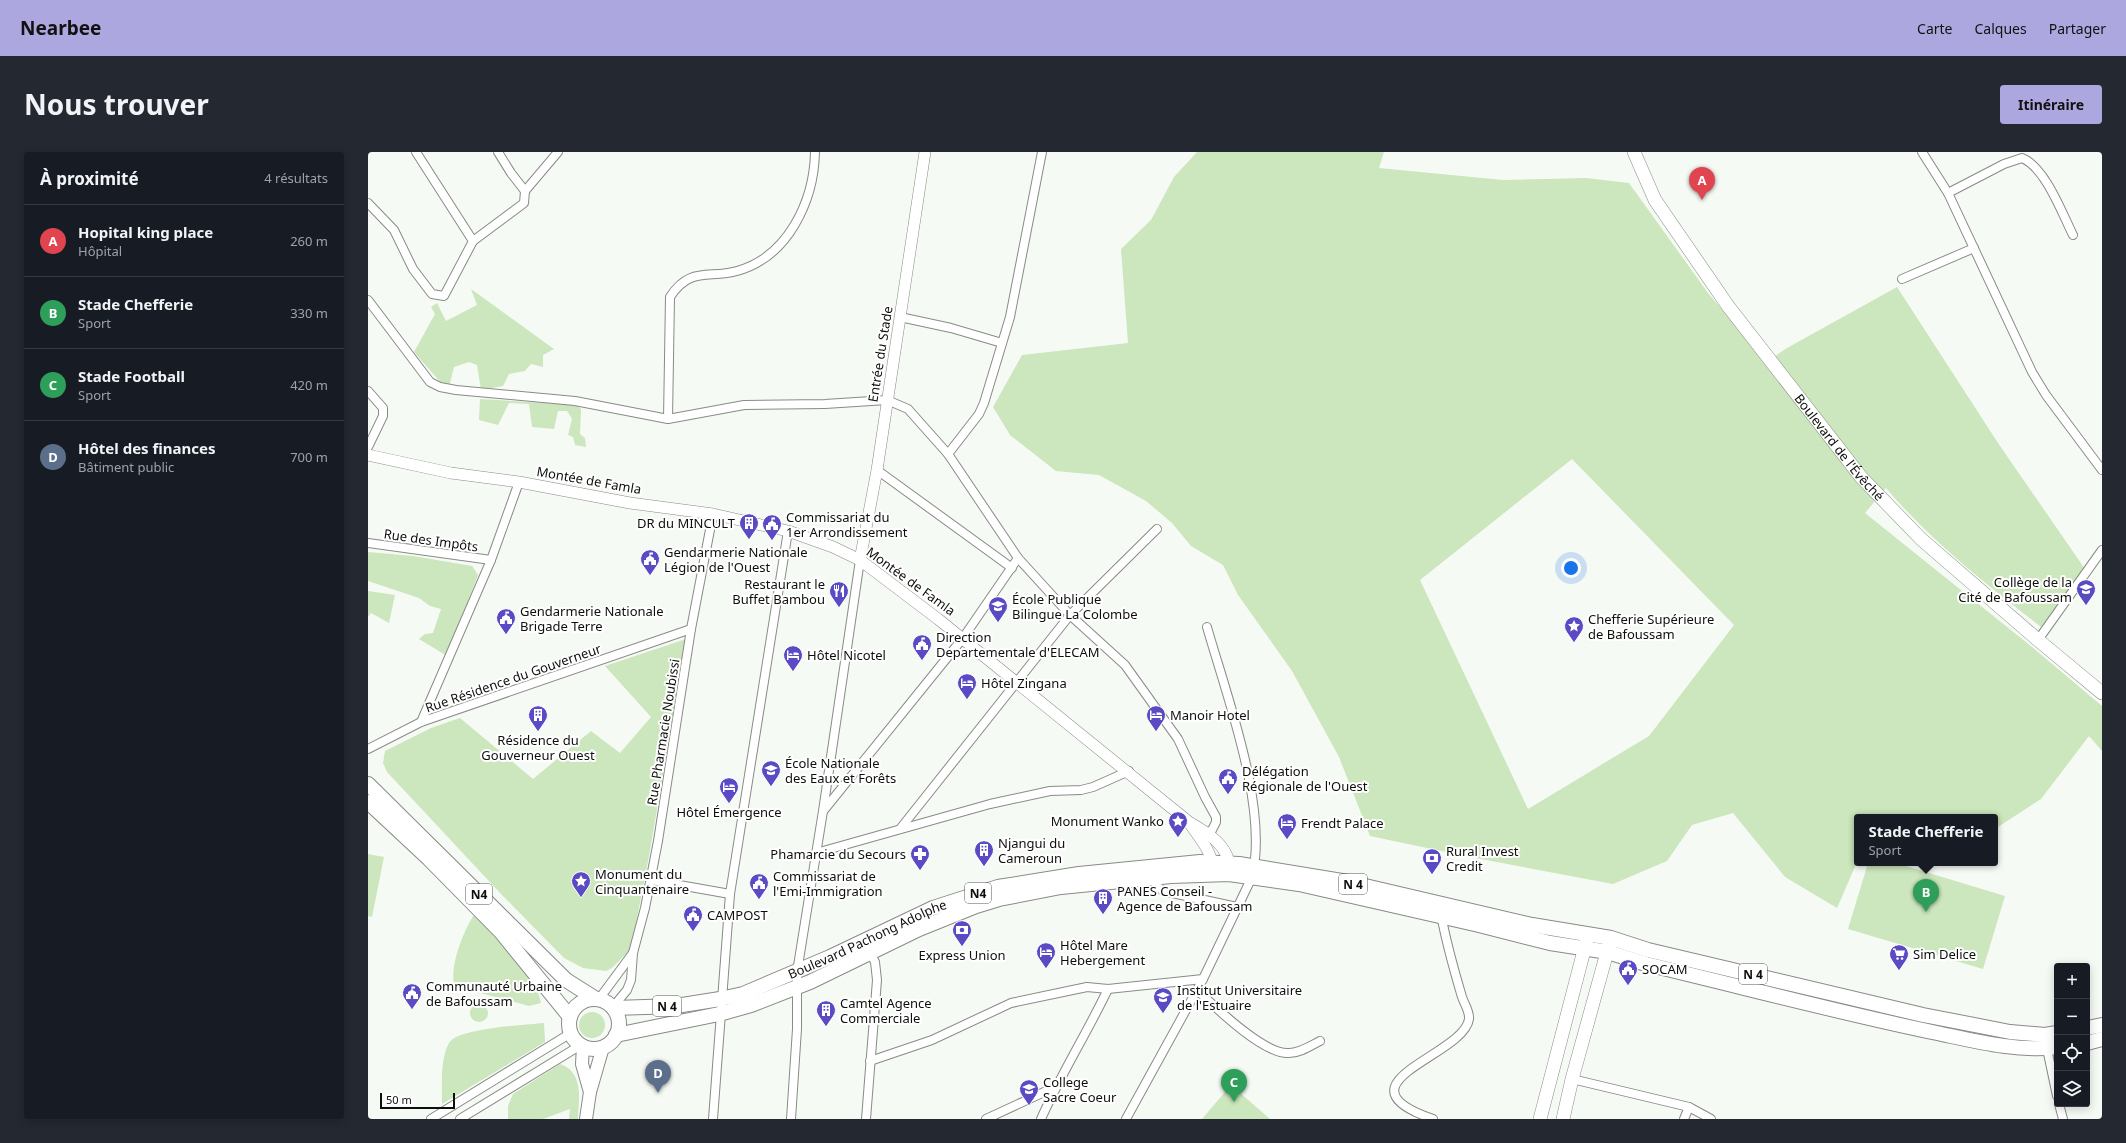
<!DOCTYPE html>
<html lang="fr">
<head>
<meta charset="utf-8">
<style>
  :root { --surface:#171b24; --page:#242831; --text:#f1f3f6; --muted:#9ea1a6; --line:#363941; --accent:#ada7df }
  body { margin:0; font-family:"Noto Sans",sans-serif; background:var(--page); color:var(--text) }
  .controls { position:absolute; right:12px; bottom:12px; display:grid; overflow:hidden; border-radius:4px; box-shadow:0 2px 10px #0003 }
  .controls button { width:36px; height:36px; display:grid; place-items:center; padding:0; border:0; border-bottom:1px solid var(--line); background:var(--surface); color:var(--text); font:20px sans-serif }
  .scale { position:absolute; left:12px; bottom:10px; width:75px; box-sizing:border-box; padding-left:4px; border:2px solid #0e0f0d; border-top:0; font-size:11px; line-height:14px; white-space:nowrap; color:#0e0f0d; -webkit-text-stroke:3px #fff; paint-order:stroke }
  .you { position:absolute; left:1203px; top:416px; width:14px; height:14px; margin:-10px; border:3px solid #fff; border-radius:50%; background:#1a73e8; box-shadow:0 0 0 6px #1a73e833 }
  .badge { display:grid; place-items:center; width:26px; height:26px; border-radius:50%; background:var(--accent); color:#fff; font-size:13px; font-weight:700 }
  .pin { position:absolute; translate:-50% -33px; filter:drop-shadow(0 1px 2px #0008) }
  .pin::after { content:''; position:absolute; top:21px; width:14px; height:12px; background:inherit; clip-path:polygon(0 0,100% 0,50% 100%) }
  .popup { position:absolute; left:1486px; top:662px; width:144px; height:52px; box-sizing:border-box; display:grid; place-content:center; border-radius:4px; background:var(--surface); filter:drop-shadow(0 1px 3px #0005); font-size:13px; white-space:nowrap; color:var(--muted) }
  .popup b { font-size:15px; color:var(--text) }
  .popup::after { content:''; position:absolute; left:50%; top:100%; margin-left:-8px; border:8px solid transparent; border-top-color:var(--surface) }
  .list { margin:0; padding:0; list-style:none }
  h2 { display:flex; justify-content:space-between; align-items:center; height:52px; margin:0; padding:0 16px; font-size:17px }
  h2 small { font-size:13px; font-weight:400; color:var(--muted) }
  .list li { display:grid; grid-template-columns:26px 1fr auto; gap:12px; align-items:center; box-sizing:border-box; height:72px; padding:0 16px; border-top:1px solid var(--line) }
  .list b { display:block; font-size:15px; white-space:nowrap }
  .list p { margin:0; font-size:13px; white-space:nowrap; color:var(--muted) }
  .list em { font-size:13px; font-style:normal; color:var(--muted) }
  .icon { flex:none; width:22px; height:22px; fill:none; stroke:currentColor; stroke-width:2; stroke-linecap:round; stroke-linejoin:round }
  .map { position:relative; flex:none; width:1734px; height:967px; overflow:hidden; border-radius:4px }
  header { display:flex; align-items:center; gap:24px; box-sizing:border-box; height:56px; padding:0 20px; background:var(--accent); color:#111 }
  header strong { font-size:19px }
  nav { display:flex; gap:22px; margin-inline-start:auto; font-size:14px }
  .intro { display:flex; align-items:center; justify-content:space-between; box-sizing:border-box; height:96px; padding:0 24px }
  h1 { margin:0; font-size:28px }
  .button { padding:10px 18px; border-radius:4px; background:var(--accent); color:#111; font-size:14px; font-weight:700 }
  main { display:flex; gap:24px; padding:0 24px }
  aside { flex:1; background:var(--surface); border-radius:4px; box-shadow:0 2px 10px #0003 }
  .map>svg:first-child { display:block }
  .green { fill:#cce6bd; fill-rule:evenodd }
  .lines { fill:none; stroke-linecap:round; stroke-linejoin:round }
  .minor-casing { stroke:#888b86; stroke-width:10 }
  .tertiary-casing { stroke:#888b86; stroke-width:12 }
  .secondary-casing { stroke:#888b86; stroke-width:14 }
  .primary-casing { stroke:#888b86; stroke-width:14 }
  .trunk-casing { stroke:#888b86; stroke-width:16 }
  .minor { stroke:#fff; stroke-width:8 }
  .tertiary { stroke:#fff; stroke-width:11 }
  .secondary { stroke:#fff; stroke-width:12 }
  .primary { stroke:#fff; stroke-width:13 }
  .trunk { stroke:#fff; stroke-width:14 }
  .labels { text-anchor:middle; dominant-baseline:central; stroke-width:4; stroke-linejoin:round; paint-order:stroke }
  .shield { fill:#fff; stroke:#565756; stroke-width:1 }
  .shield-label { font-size:12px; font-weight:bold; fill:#0e0f0d }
  .street-label { font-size:13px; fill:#0e0f0d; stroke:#fff }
  .poi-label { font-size:13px; fill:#0e0f0d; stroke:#fff; text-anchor:start }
</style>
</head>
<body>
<header>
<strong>Nearbee</strong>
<nav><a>Carte</a><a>Calques</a><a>Partager</a></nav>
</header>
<div class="intro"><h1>Nous trouver</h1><a class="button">Itinéraire</a></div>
<main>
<aside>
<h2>À proximité<small>4 résultats</small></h2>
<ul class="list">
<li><span class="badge" style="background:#e0444e">A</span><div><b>Hopital king place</b><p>Hôpital</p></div><em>260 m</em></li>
<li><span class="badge" style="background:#2e9e5b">B</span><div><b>Stade Chefferie</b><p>Sport</p></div><em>330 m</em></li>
<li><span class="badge" style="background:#2e9e5b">C</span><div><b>Stade Football</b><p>Sport</p></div><em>420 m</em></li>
<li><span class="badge" style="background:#5c6f8a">D</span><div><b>Hôtel des finances</b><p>Bâtiment public</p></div><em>700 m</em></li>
</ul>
</aside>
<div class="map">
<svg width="1734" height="967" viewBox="0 0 1734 967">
  <rect width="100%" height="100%" fill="#f6faf4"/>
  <!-- green -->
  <g class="green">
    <path d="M829,0H1016L1011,16L1135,28L1218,26L1261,31L1340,141L1398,210L1419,196L1529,135L1630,291L1717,417L1673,475C1619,433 1563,389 1518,336L1497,361L1664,495L1734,554V599L1721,584L1673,647L1627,677V665H1489V710L1469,756L1417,725L1365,661L1324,673L1299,709L1245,732L1097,704L1002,684L971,605L924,519L870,443L855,413L823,394L804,371L778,349L731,323L688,319L642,283L625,255L654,203L760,191L753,97L783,68L806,25ZM1204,307L1366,473L1281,584L1160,657L1052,428Z"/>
    <polygon points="103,137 186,197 175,203 175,215 163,212 157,219 141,222 135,234 113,238 109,213 101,210 86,215 81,235 74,232 46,200 67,162 63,155 69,151 78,169 109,153"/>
    <polygon points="112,247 209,253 213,257 212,282 217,286 218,295 207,293 205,285 200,283 204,267 199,259 190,259 186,277 164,275 161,252 141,251 130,273 111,268"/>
    <polygon points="0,400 45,404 104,414 110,423 79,504 51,487 57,482 65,481 73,457 62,454 51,446 0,429"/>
    <polygon points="0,439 27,443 21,471 3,461 0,465"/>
    <polygon points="318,487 281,704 263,797 244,816 238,819 215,816 196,806 134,743 19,620 15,611 17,599 63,576 92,566 165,627 223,579 252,601 283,565 237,514"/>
    <polygon points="0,702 16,705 4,765 0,764"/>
    <polygon points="1500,711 1528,711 1637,744 1615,817 1480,777"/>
    <path d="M107,761C129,785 167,819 173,851L161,854L94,836L86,832C82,812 96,778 107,761Z"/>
    <circle cx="111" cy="861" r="9"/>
    <circle cx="224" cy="873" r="13"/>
    <path d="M176,871L177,890L74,952C74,933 72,907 81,891C90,876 158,873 176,871Z"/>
    <path d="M192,912C216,920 211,947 210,967H201L202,957L175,967H140V954L145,942Z"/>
    <polygon points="863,933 902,967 834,967"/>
  </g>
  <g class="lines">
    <!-- minor casing -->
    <g class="minor-casing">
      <g id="minor">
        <polyline points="130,0 143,21 157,39 190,0"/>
        <polyline points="1554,0 1580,41 1664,220 1678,243 1734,318"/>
        <path d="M1580,41L1636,12L1654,6C1677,15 1694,61 1705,83"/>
        <polyline points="0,51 26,78 45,117 64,142 76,144 105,89 48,0"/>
        <polyline points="105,89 156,51 157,39"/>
        <polyline points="1534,127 1606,96"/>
        <polyline points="0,148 62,230 72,235 88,238 207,249 300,267 376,253 457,252 519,248 540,257 580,302 650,406 702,463 757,513 810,587 837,645 848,665 848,670 844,678 835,683"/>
        <polyline points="532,165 583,176 634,191"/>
        <polyline points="0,239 15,256 15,264 0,295"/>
        <path d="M300,267L302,145C322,114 341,127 369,119C420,105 446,49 447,0"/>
        <polyline points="580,302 611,262 616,251 642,165 674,0"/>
        <polyline points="509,318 644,416"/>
        <polyline points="0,391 123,408"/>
        <polyline points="1670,488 1734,398"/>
        <polyline points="53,570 123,408 151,330"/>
        <polyline points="0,597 53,570 323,477"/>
        <polyline points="456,658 595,486 650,406"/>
        <polyline points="532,677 702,463 789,377"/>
        <polyline points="448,701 622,652 682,639 713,638 725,635 761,619"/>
        <polyline points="785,723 788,733 795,739 869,755"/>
        <polyline points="283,728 362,742"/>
        <path d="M829,838C846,854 896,903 921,901C932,901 942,894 952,889"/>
        <polyline points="231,847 265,801"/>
        <polyline points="245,855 259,838 263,828 265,801 277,756 290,689 323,477 345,362"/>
        <polyline points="1678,892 1689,944"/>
        <polyline points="502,909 564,888 643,851 719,835 740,837 835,827"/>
        <polyline points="1204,927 1321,955 1343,967"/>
        <polyline points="1691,952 1695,967"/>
        <polyline points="63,967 203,881"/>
        <polyline points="92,967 213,893"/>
        <polyline points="345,967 362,742 420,379"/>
        <polyline points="423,967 429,877 429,820 455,659 492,408"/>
        <polyline points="498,967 509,828 507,810 501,798"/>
        <polyline points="618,967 687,935"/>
        <path d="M673,967C693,922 719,881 740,837"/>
        <path d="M758,967L835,827L884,725C901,656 858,542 839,475"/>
        <path d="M1065,967C962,931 1096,904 1101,867C1102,860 1096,851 1094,845C1086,818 1078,790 1073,762"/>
        <polyline points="1316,967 1321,955"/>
      </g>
    </g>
    <!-- tertiary casing -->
    <g class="tertiary-casing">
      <g id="tertiary">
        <path d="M0,303L83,321L151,330L262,351L345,362L420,379L465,395L492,408L570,467L821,670C840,681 862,694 862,719"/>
        <polyline points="492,408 509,318 557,0"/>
        <path d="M822,672C831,685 844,700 845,716"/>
      </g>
    </g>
    <!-- secondary casing -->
    <g class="secondary-casing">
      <g id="secondary">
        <polyline points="215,894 214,912 222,940"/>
        <polyline points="218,967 222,940 235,895"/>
      </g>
    </g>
    <!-- primary casing -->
    <g class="primary-casing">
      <g id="primary">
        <path id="s1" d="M1266,0L1287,48L1360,154L1493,325L1553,387L1670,488L1734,541"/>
        <polyline points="1172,967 1219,787"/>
        <polyline points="1195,967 1204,927 1243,786"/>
      </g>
    </g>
    <!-- trunk casing -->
    <g class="trunk-casing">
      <g id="trunk">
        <polyline points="0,632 198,828 228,847"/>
        <polyline points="0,650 61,707 133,780 202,865"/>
        <circle cx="226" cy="872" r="25"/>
        <path id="s2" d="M246,856L308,854L352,847L375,842L462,805L565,756L630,735L711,722L832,710L871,712L980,730L1164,773L1243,786L1280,798L1555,863L1642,880L1677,883L1689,881"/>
        <polyline points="1719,876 1734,873"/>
        <path d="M248,883L351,862L383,853L442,830L551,777L608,754L631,747L693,735L803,724L861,722L931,732L1111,773L1182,791L1240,800L1278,812C1375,835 1472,861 1569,881C1607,889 1650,900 1689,895"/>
        <polyline points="1719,891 1734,887"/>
      </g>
    </g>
    <!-- minor -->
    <use href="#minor" class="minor"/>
    <!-- tertiary -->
    <use href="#tertiary" class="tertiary"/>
    <!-- secondary -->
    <use href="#secondary" class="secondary"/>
    <!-- primary -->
    <use href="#primary" class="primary"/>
    <!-- trunk -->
    <use href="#trunk" class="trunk"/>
  </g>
  <!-- icons -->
  <defs>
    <g id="building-pin" transform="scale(1)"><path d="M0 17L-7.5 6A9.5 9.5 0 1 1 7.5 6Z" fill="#5a4ac3" stroke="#fff"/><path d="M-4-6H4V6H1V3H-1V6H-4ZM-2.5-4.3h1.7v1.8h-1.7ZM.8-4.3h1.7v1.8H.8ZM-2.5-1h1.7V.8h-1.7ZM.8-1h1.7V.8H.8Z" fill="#fff"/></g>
    <g id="civic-pin" transform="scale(1)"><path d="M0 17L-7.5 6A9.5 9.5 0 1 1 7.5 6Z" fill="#5a4ac3" stroke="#fff"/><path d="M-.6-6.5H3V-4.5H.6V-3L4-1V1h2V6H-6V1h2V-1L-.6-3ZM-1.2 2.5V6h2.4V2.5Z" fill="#fff"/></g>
    <g id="school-pin" transform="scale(1)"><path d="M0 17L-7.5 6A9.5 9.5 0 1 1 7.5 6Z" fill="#5a4ac3" stroke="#fff"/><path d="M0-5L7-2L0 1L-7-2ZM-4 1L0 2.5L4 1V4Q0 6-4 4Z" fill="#fff"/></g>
    <g id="restaurant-pin" transform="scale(1)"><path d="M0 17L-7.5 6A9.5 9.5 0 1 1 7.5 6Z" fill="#5a4ac3" stroke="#fff"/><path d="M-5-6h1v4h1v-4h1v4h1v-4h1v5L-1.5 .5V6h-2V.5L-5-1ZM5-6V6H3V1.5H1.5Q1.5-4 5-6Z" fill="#fff"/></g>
    <g id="sight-pin" transform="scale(1)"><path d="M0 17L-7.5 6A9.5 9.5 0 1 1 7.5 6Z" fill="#5a4ac3" stroke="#fff"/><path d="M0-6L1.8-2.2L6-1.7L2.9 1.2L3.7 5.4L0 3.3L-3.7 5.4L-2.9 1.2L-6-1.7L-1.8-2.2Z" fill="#fff"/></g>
    <g id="hotel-pin" transform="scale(1)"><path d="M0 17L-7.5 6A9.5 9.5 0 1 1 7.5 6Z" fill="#5a4ac3" stroke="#fff"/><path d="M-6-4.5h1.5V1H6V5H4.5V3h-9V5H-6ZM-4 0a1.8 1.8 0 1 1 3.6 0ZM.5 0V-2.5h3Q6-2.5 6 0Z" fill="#fff"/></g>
    <g id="pharmacy-pin" transform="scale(1)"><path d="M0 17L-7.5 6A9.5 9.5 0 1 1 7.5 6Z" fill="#5a4ac3" stroke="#fff"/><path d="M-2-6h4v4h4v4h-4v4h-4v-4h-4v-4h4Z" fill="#fff"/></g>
    <g id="bank-pin" transform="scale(1)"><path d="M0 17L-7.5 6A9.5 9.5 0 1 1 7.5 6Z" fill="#5a4ac3" stroke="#fff"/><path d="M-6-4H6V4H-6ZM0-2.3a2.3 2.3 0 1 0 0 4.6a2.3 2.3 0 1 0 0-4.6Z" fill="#fff"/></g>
    <g id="supermarket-pin" transform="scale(1)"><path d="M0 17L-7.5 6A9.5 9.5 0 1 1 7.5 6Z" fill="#5a4ac3" stroke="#fff"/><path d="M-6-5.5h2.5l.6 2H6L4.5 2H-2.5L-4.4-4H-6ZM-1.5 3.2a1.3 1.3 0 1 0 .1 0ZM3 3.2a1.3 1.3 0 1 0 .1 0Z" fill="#fff"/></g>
  </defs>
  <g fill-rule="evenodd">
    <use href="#building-pin" x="381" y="371"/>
    <use href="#civic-pin" x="404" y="372"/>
    <use href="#civic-pin" x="282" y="407"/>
    <use href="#school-pin" x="1718" y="437"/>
    <use href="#restaurant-pin" x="471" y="439"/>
    <use href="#school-pin" x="630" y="454"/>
    <use href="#civic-pin" x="138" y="466"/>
    <use href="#sight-pin" x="1206" y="474"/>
    <use href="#civic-pin" x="554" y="492"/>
    <use href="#hotel-pin" x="425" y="503"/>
    <use href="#hotel-pin" x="599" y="531"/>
    <use href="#building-pin" x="170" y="563"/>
    <use href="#hotel-pin" x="788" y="563"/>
    <use href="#school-pin" x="403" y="618"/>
    <use href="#civic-pin" x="860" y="626"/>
    <use href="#hotel-pin" x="361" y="635"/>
    <use href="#sight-pin" x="810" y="669"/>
    <use href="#hotel-pin" x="919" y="671"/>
    <use href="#building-pin" x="616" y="698"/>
    <use href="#pharmacy-pin" x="552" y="702"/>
    <use href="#bank-pin" x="1064" y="706"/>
    <use href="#sight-pin" x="213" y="729"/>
    <use href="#civic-pin" x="391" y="731"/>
    <use href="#building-pin" x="735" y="746"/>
    <use href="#civic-pin" x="325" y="763"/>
    <use href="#bank-pin" x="594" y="778"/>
    <use href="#hotel-pin" x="678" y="800"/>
    <use href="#supermarket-pin" x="1531" y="802"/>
    <use href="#civic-pin" x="1260" y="817"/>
    <use href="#civic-pin" x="44" y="841"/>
    <use href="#school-pin" x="795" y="845"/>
    <use href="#building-pin" x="458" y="858"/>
    <use href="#school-pin" x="661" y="937"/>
  </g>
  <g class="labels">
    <!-- shield labels -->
    <g class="shield">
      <rect x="971" y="722" width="28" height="20" rx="3"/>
      <rect x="597" y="731" width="26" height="20" rx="3"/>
      <rect x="98" y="732" width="26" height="20" rx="3"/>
      <rect x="1371" y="812" width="28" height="20" rx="3"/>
      <rect x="285" y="844" width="28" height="20" rx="3"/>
    </g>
    <g class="shield-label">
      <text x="985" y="732">N 4</text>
      <text x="610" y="741">N4</text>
      <text x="111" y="742">N4</text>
      <text x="1385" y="822">N 4</text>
      <text x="299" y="854">N 4</text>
    </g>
    <!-- street labels -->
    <g class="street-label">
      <text transform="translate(512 202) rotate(-81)">Entrée du Stade</text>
      <text stroke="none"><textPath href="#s1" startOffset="361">Boulevard de l'Évêché</textPath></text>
      <text transform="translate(221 328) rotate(10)">Montée de Famla</text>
      <text transform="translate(63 388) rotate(8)">Rue des Impôts</text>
      <text transform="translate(543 429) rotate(36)">Montée de Famla</text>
      <text transform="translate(145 526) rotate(-19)">Rue Résidence du Gouverneur</text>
      <text transform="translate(295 580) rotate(-81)">Rue Pharmacie Noubissi</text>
      <text stroke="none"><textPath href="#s2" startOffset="266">Boulevard Pachong Adolphe</textPath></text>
    </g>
    <!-- poi labels -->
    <g class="poi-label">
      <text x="418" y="365">Commissariat du<tspan x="418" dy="15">1er Arrondissement</tspan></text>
      <text x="367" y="371" text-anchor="end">DR du MINCULT</text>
      <text x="296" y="400">Gendarmerie Nationale<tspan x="296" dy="15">Légion de l'Ouest</tspan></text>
      <text x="1704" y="430" text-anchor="end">Collège de la<tspan x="1704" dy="15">Cité de Bafoussam</tspan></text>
      <text x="457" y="432" text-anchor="end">Restaurant le<tspan x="457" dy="15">Buffet Bambou</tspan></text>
      <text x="644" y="447">École Publique<tspan x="644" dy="15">Bilingue La Colombe</tspan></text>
      <text x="152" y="459">Gendarmerie Nationale<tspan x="152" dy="15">Brigade Terre</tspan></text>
      <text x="1220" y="467">Chefferie Supérieure<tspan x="1220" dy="15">de Bafoussam</tspan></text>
      <text x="568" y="485">Direction<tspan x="568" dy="15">Departementale d'ELECAM</tspan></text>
      <text x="439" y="503">Hôtel Nicotel</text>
      <text x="613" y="531">Hôtel Zingana</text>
      <text x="802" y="563">Manoir Hotel</text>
      <text x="170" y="588" text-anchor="middle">Résidence du<tspan x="170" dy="15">Gouverneur Ouest</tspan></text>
      <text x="417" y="611">École Nationale<tspan x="417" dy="15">des Eaux et Forêts</tspan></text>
      <text x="874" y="619">Délégation<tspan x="874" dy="15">Régionale de l'Ouest</tspan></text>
      <text x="361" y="660" text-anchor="middle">Hôtel Émergence</text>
      <text x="796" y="669" text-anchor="end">Monument Wanko</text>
      <text x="933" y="671">Frendt Palace</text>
      <text x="630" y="691">Njangui du<tspan x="630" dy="15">Cameroun</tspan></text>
      <text x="1078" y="699">Rural Invest<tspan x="1078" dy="15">Credit</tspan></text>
      <text x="538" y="702" text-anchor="end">Phamarcie du Secours</text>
      <text x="227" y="722">Monument du<tspan x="227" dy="15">Cinquantenaire</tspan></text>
      <text x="405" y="724">Commissariat de<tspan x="405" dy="15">l'Emi-Immigration</tspan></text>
      <text x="749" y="739">PANES Conseil -<tspan x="749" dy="15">Agence de Bafoussam</tspan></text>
      <text x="339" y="763">CAMPOST</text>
      <text x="692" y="793">Hôtel Mare<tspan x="692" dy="15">Hebergement</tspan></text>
      <text x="1545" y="802">Sim Delice</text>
      <text x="594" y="803" text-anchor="middle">Express Union</text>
      <text x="1274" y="817">SOCAM</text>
      <text x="58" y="834">Communauté Urbaine<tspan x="58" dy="15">de Bafoussam</tspan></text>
      <text x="809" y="838">Institut Universitaire<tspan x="809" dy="15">de l'Estuaire</tspan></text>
      <text x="472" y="851">Camtel Agence<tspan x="472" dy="15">Commerciale</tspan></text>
      <text x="675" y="930">College<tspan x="675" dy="15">Sacre Coeur</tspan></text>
    </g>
  </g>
</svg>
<div class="controls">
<button>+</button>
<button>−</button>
<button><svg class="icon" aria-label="locate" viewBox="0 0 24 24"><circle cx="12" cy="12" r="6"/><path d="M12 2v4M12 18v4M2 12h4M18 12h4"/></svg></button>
<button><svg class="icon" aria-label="layers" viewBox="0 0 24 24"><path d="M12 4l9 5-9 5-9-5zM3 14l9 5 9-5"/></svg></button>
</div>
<div class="scale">50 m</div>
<div class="you"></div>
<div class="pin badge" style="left:1334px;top:48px;background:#e0444e">A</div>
<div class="pin badge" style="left:1558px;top:760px;background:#2e9e5b">B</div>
<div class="popup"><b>Stade Chefferie</b>Sport</div>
<div class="pin badge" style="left:866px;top:950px;background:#2e9e5b">C</div>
<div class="pin badge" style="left:290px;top:941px;background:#5c6f8a">D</div>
</div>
</main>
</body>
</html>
